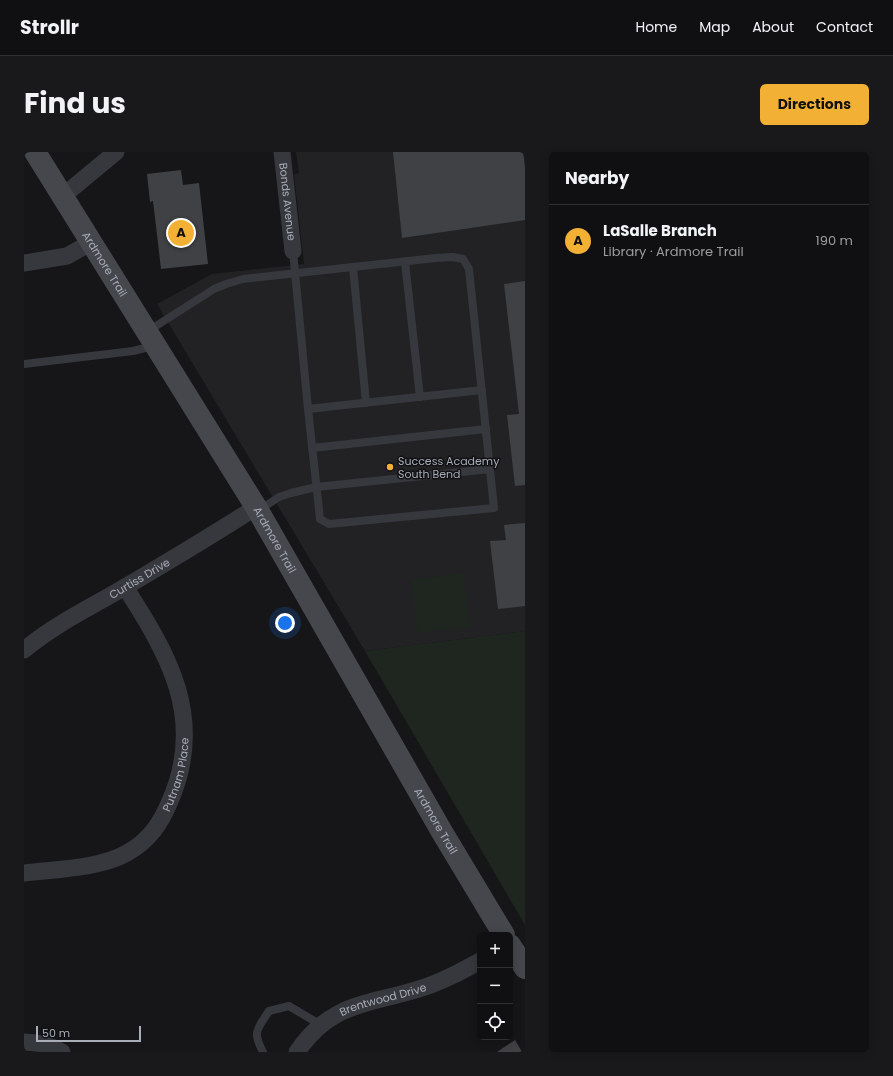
<!DOCTYPE html>
<html lang="en">
<head>
<meta charset="utf-8">
<style>
  :root { --surface:#101012; --page:#19191b; --text:#f1f3f6; --muted:#9c9d9f; --line:#303032; --accent:#f2b134 }
  body { margin:0; font-family:Poppins,sans-serif; background:var(--page); color:var(--text) }
  .controls { position:absolute; right:12px; bottom:12px; display:grid; overflow:hidden; border-radius:6px; box-shadow:0 2px 10px #0003 }
  .controls button { width:36px; height:36px; display:grid; place-items:center; padding:0; border:0; border-bottom:1px solid var(--line); background:var(--surface); color:var(--text); font:20px sans-serif }
  .scale { position:absolute; left:12px; bottom:10px; width:105px; box-sizing:border-box; padding-left:4px; border:2px solid #a8adb8; border-top:0; font-size:11px; line-height:14px; white-space:nowrap; color:#a8adb8; -webkit-text-stroke:3px #111113; paint-order:stroke }
  .you { position:absolute; left:261px; top:471px; width:14px; height:14px; margin:-10px; border:3px solid #fff; border-radius:50%; background:#1a73e8; box-shadow:0 0 0 6px #1a73e833 }
  .badge { display:grid; place-items:center; width:26px; height:26px; border-radius:50%; background:var(--accent); color:#111; font-size:13px; font-weight:700 }
  .pin { position:absolute; translate:-50% -50%; border:2px solid #fff; box-shadow:0 1px 4px #0006 }
  .list { margin:0; padding:0; list-style:none }
  h2 { display:flex; justify-content:space-between; align-items:center; height:52px; margin:0; padding:0 16px; font-size:17px }
  h2 small { font-size:13px; font-weight:400; color:var(--muted) }
  .list li { display:grid; grid-template-columns:26px 1fr auto; gap:12px; align-items:center; box-sizing:border-box; height:72px; padding:0 16px; border-top:1px solid var(--line) }
  .list b { display:block; font-size:15px; white-space:nowrap }
  .list p { margin:0; font-size:13px; white-space:nowrap; color:var(--muted) }
  .list em { font-size:13px; font-style:normal; color:var(--muted) }
  .icon { flex:none; width:22px; height:22px; fill:none; stroke:currentColor; stroke-width:2; stroke-linecap:round; stroke-linejoin:round }
  .map { position:relative; flex:none; width:501px; height:900px; overflow:hidden; border-radius:6px }
  header { display:flex; align-items:center; gap:24px; box-sizing:border-box; height:56px; padding:0 20px; background:var(--surface); border-bottom:1px solid var(--line) }
  header strong { font-size:19px }
  nav { display:flex; gap:22px; margin-inline-start:auto; font-size:14px }
  .intro { display:flex; align-items:center; justify-content:space-between; box-sizing:border-box; height:96px; padding:0 24px }
  h1 { margin:0; font-size:28px }
  .button { padding:10px 18px; border-radius:6px; background:var(--accent); color:#111; font-size:14px; font-weight:700 }
  main { display:flex; gap:24px; padding:0 24px }
  aside { flex:1; background:var(--surface); border-radius:6px; box-shadow:0 2px 10px #0003 }
  .map>svg:first-child { display:block }
  .built { fill:#222225 }
  .green { fill:#1e261f }
  .building { fill:#404145 }
  .lines { fill:none; stroke-linecap:round; stroke-linejoin:round }
  .lane { stroke:#37383d; stroke-width:8 }
  .street { stroke:#37383d; stroke-width:17 }
  .secondary { stroke:#45474d; stroke-width:22 }
  .poi-dot { fill:#f2b134; stroke:#111113; stroke-width:1.5 }
  .labels { text-anchor:middle; dominant-baseline:central; stroke-width:3; stroke-linejoin:round; paint-order:stroke }
  .street-label { font-size:11px; fill:#a8adb8; stroke:#111113 }
  .poi-label { font-size:11px; fill:#a8adb8; stroke:#111113; text-anchor:start }
</style>
</head>
<body>
<header>
<strong>Strollr</strong>
<nav><a>Home</a><a>Map</a><a>About</a><a>Contact</a></nav>
</header>
<div class="intro"><h1>Find us</h1><a class="button">Directions</a></div>
<main>
<div class="map">
<svg width="501" height="900" viewBox="0 0 501 900">
  <rect width="100%" height="100%" fill="#161618"/>
  <!-- built -->
  <polygon class="built" points="272,0 501,0 501,479 341,499 133,152 188,122 280,112 270,22 275,21"/>
  <!-- green -->
  <g class="green">
    <polygon points="439,421 446,475 394,481 387,428"/>
    <polygon points="501,479 501,773 341,499"/>
  </g>
  <!-- building -->
  <g class="building">
    <polygon points="369,0 499,0 501,16 501,68 378,86"/>
    <polygon points="157,18 159,33 175,31 184,112 137,117 129,49 126,50 123,22"/>
    <polygon points="501,129 501,333 491,334 483,263 495,262 480,132"/>
    <polygon points="501,371 501,454 474,457 466,389 482,388 480,373"/>
    <polygon points="491,888 498,900 473,900"/>
  </g>
  <g class="lines">
    <!-- lane -->
    <g class="lane">
      <polyline points="381,110 396,245"/>
      <polyline points="329,115 342,251"/>
      <polyline points="124,179 190,137 202,132 219,127 412,106 429,105 439,107 445,117 470,356 305,372 296,367 284,257 269,99"/>
      <polyline points="0,212 109,199 129,194"/>
      <polyline points="284,257 458,238"/>
      <polyline points="288,296 462,277"/>
      <polyline points="235,358 255,345 267,341 292,335 466,317"/>
      <path d="M239,900C228,879 233,878 245,859L265,854L297,873"/>
    </g>
    <!-- street -->
    <g class="street">
      <path id="s1" d="M258,0L269,99"/>
      <polyline points="39,44 92,0"/>
      <polyline points="0,111 43,104 68,90"/>
      <path id="s2" d="M0,498C31,472 67,455 101,435C145,409 189,383 232,355"/>
      <path id="s3" d="M0,721C33,717 74,717 103,701C125,689 137,671 146,649C182,567 145,503 101,435"/>
      <path d="M0,890C14,890 26,893 38,900"/>
      <path id="s4" d="M273,900C308,848 348,853 401,835C420,829 438,819 456,809"/>
    </g>
    <!-- secondary -->
    <g class="secondary">
      <path id="s5" d="M11,0L232,355L418,680L480,783"/>
      <polyline points="486,793 501,816"/>
    </g>
  </g>
  <!-- markers -->
  <circle class="poi-dot" cx="366" cy="315" r="4"/>
  <g class="labels">
    <!-- street labels -->
    <g class="street-label">
      <text stroke="none"><textPath href="#s1" startOffset="50">Bonds Avenue</textPath></text>
      <text stroke="none"><textPath href="#s5" startOffset="132">Ardmore Trail</textPath></text>
      <text stroke="none"><textPath href="#s5" startOffset="456">Ardmore Trail</textPath></text>
      <text stroke="none"><textPath href="#s2" startOffset="136">Curtiss Drive</textPath></text>
      <text stroke="none"><textPath href="#s3" startOffset="202">Putnam Place</textPath></text>
      <text stroke="none"><textPath href="#s5" startOffset="780">Ardmore Trail</textPath></text>
      <text stroke="none"><textPath href="#s4" startOffset="104">Brentwood Drive</textPath></text>
    </g>
    <!-- poi labels -->
    <g class="poi-label">
      <text x="374" y="309">Success Academy<tspan x="374" dy="13">South Bend</tspan></text>
    </g>
  </g>
</svg>
<div class="controls">
<button>+</button>
<button>−</button>
<button><svg class="icon" aria-label="locate" viewBox="0 0 24 24"><circle cx="12" cy="12" r="6"/><path d="M12 2v4M12 18v4M2 12h4M18 12h4"/></svg></button>
</div>
<div class="scale">50 m</div>
<div class="you"></div>
<div class="pin badge" style="left:157px;top:81px">A</div>
</div>
<aside>
<h2>Nearby<small></small></h2>
<ul class="list">
<li><span class="badge">A</span><div><b>LaSalle Branch</b><p>Library · Ardmore Trail</p></div><em>190 m</em></li>
</ul>
</aside>
</main>
</body>
</html>
